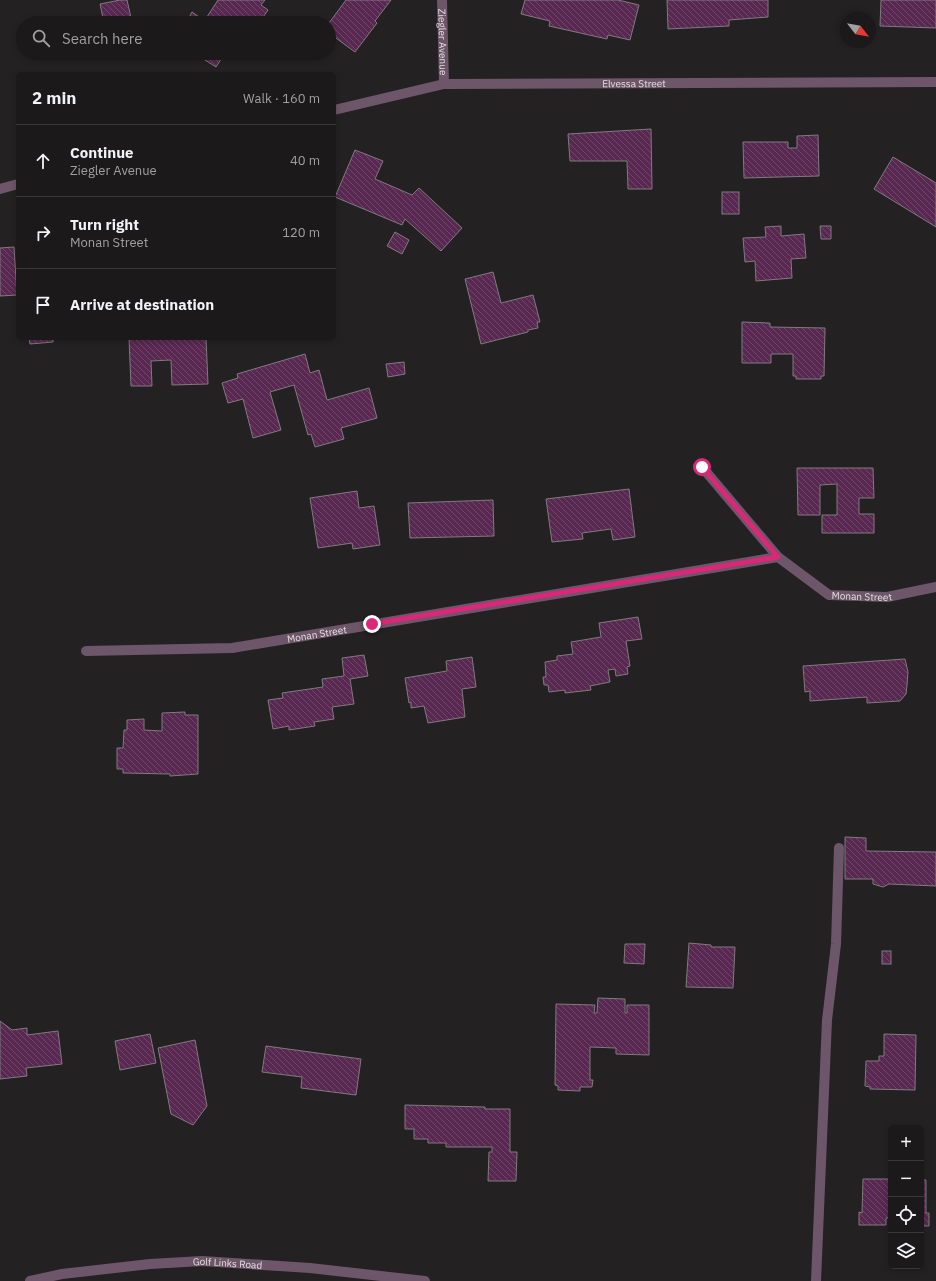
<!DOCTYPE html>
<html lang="en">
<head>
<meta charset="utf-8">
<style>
  :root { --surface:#1b191a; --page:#242223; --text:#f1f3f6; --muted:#a0a0a2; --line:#393839 }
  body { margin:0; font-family:"IBM Plex Sans",sans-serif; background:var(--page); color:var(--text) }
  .controls { position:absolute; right:12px; bottom:12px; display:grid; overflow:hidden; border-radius:6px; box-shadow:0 2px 6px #0003 }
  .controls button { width:36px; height:36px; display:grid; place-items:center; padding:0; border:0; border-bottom:1px solid var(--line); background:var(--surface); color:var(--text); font:20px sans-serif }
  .compass { position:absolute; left:840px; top:12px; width:36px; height:36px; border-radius:50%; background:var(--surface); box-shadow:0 2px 6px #0003; rotate:121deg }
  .stop { position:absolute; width:12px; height:12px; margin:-9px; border:3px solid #db2777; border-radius:50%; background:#fff }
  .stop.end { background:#db2777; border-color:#fff; box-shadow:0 1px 4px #0008 }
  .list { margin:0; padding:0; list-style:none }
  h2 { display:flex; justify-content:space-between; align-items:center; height:52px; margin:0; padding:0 16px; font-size:17px }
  h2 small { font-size:13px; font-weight:400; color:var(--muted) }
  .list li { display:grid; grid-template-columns:26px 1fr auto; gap:12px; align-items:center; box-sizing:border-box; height:72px; padding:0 16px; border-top:1px solid var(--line) }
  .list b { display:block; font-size:15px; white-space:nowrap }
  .list p { margin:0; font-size:13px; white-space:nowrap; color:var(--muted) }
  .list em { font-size:13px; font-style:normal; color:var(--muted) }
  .icon { flex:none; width:22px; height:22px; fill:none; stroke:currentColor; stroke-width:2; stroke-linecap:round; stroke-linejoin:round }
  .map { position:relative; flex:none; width:936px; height:1281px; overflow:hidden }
  .search { position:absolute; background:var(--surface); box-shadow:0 2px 6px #0003; left:16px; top:16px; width:320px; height:44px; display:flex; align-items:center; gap:10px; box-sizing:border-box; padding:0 14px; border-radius:22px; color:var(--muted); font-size:15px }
  .panel { position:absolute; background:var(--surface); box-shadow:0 2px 6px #0003; left:16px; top:72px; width:320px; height:268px; border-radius:6px }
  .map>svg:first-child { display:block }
  .building { fill:url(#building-back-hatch); stroke:#7f7b7e }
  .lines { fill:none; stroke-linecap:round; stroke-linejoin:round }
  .minor { stroke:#6d5669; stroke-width:10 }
  .route { stroke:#db2777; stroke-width:5 }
  .labels { text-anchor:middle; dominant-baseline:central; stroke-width:3; stroke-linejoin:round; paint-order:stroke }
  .street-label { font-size:10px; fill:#e1dfe0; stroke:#1a171a }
</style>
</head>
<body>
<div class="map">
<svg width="936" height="1281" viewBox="0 0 936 1281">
  <defs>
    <pattern id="building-back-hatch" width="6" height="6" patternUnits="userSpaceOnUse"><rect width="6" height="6" fill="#582851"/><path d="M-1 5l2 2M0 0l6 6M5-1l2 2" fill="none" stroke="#70476a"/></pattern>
  </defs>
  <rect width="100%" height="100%" fill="#242123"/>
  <!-- building -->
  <g class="building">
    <polygon points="120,0 127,0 132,22 104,23 100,4"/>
    <polygon points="218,0 265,0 261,5 268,10 259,23 203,23"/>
    <polygon points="346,0 391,0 375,21 377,23 355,52 329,33 329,23"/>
    <polygon points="525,0 618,0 639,5 630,40 608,35 607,39 549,26 550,21 521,14"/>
    <polygon points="667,0 768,0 768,17 729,20 729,26 668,29"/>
    <polygon points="881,0 936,0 936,28 880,26"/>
    <polygon points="192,12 202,19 199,23 187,21"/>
    <polygon points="194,53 225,53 216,67"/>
    <polygon points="651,129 652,189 628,189 627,161 570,161 568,134"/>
    <polygon points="818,135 819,176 744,178 743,142 788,142 788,148 797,148 797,136"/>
    <polygon points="355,150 383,161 375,179 412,195 419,188 462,228 441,251 405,219 402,225 335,197"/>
    <polygon points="893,157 936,183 936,227 874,189"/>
    <rect x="722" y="192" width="17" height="22"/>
    <polygon points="781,226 781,236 804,234 806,258 791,259 792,278 756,281 755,261 745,262 743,238 766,237 765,227"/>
    <polygon points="820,226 831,226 831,239 821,239"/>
    <polygon points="395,232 409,240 402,254 387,246"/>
    <polygon points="14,247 17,295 0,296 0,248"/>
    <polygon points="493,272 501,303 533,295 540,322 537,322 538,328 528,330 528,332 481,344 465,279"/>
    <polygon points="742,322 770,323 770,327 825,328 824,376 821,376 821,379 796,379 796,376 793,376 793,354 771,354 771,363 742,363"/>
    <polygon points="29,338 53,338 53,342 30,344"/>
    <polygon points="129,338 206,338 208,384 172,385 171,360 151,361 152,386 131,386"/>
    <polygon points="305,354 310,373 319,370 327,400 369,388 377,418 341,428 344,439 315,447 311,434 308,435 294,385 270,392 281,430 253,438 243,399 228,403 222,383 238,378 237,374"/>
    <polygon points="404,362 405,374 388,377 386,364"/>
    <polygon points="797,468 873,468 874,498 859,498 859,514 874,514 874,533 822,533 822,515 837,515 837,484 820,485 820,515 798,515"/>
    <polygon points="629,489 635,537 613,540 611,529 582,533 583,539 552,542 546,499"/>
    <polygon points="357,491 359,508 374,506 380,545 353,549 352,543 318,548 310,498"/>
    <polygon points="493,500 494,536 410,538 408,503"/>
    <polygon points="638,617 642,639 626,641 630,666 627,667 628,674 616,676 615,669 608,670 610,682 590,686 591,690 565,693 565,690 549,692 548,685 544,685 543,677 546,677 545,662 557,660 557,656 573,654 571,642 601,637 599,623"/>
    <polygon points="364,655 368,676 350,679 354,704 332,707 334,719 314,722 315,726 289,730 289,726 273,729 268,700 283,698 282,693 323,687 322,679 344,676 342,658"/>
    <polygon points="472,657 476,687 462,689 465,717 428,723 424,706 411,708 411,702 409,703 405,678 447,671 446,661"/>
    <polygon points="905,659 908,672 907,685 906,694 900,701 867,703 867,697 810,701 810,691 805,692 803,666"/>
    <polygon points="185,712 185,715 198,715 198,774 170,776 170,774 123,773 123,769 117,769 117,748 123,748 124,730 127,730 127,720 144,719 144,730 162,731 162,713"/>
    <polygon points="845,837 866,838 866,851 936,852 936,886 889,884 883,887 873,884 873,879 845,879"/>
    <polygon points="689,943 711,945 711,947 735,947 733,988 686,987"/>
    <polygon points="625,944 645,944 644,964 624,963"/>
    <rect x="882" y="951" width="9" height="13"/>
    <polygon points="598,998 625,999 625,1013 627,1013 627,1005 649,1005 649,1055 616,1054 616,1048 590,1047 590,1080 593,1080 592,1087 580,1087 580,1091 558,1090 558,1086 555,1085 556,1004 595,1005 594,1013 597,1013"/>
    <polygon points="0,1021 12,1030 27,1028 27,1035 58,1031 62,1064 26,1068 27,1076 0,1079"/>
    <polygon points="150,1034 156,1063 120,1070 115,1041"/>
    <polygon points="884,1034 916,1035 915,1090 870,1089 870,1087 865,1086 866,1061 879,1061 879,1056 884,1056"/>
    <polygon points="195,1040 207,1106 193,1125 171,1114 158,1048"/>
    <polygon points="266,1046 361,1059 356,1095 301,1088 302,1077 262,1072"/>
    <polygon points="405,1105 485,1107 485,1109 510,1109 510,1152 517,1152 516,1181 488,1181 489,1152 492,1152 492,1147 446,1147 446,1143 428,1143 428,1139 414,1139 414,1129 405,1129"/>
    <polygon points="863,1179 891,1179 891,1218 886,1218 886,1225 859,1225 859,1212 862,1213"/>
    <polygon points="921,1180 926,1180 926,1213 929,1213 929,1226 921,1226"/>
  </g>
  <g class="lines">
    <!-- minor -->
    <g class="minor">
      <path id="s1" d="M442,0L444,84"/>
      <path id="s2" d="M334,110L444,84L936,82"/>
      <polyline points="0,189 18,184"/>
      <polyline points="702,467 778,557"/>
      <path id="s3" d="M86,651L232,648L778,557L829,595L887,597L936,587"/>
      <path id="s4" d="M30,1281L62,1274L150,1264L202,1261L310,1268L425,1281"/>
      <polyline points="816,1281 827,1020 836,944 839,848"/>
    </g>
  </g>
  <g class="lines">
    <!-- route -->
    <polyline class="route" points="372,624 778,557 702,467"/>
  </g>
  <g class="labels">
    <!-- street labels -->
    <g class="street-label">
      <text stroke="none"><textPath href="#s1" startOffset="42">Ziegler Avenue</textPath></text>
      <text stroke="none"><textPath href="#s2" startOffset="303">Elvessa Street</textPath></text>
      <text stroke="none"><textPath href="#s3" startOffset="796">Monan Street</textPath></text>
      <text stroke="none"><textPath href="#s3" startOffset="232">Monan Street</textPath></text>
      <text stroke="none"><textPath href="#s4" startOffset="199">Golf Links Road</textPath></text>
    </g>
  </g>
</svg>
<div class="controls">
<button>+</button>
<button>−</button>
<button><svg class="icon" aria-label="locate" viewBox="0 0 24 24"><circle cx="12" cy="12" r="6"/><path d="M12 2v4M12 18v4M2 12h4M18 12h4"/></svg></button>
<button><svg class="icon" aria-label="layers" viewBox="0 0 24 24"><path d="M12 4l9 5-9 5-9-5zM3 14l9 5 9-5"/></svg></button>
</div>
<svg class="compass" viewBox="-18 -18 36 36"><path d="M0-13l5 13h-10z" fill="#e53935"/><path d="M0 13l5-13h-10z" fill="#a0a0a2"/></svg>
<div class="stop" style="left:702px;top:467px"></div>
<div class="stop end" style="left:372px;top:624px"></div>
<div class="search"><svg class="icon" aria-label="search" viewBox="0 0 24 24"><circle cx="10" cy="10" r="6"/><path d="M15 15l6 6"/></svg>Search here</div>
<section class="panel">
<h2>2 min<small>Walk · 160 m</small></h2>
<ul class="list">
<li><svg class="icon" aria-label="ahead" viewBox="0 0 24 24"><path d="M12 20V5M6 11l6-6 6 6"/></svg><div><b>Continue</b><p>Ziegler Avenue</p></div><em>40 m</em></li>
<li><svg class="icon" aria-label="right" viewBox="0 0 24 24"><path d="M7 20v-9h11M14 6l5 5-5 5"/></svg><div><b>Turn right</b><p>Monan Street</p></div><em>120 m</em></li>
<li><svg class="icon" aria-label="arrive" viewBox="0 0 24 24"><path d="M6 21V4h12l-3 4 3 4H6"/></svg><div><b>Arrive at destination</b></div></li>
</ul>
</section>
</div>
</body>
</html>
